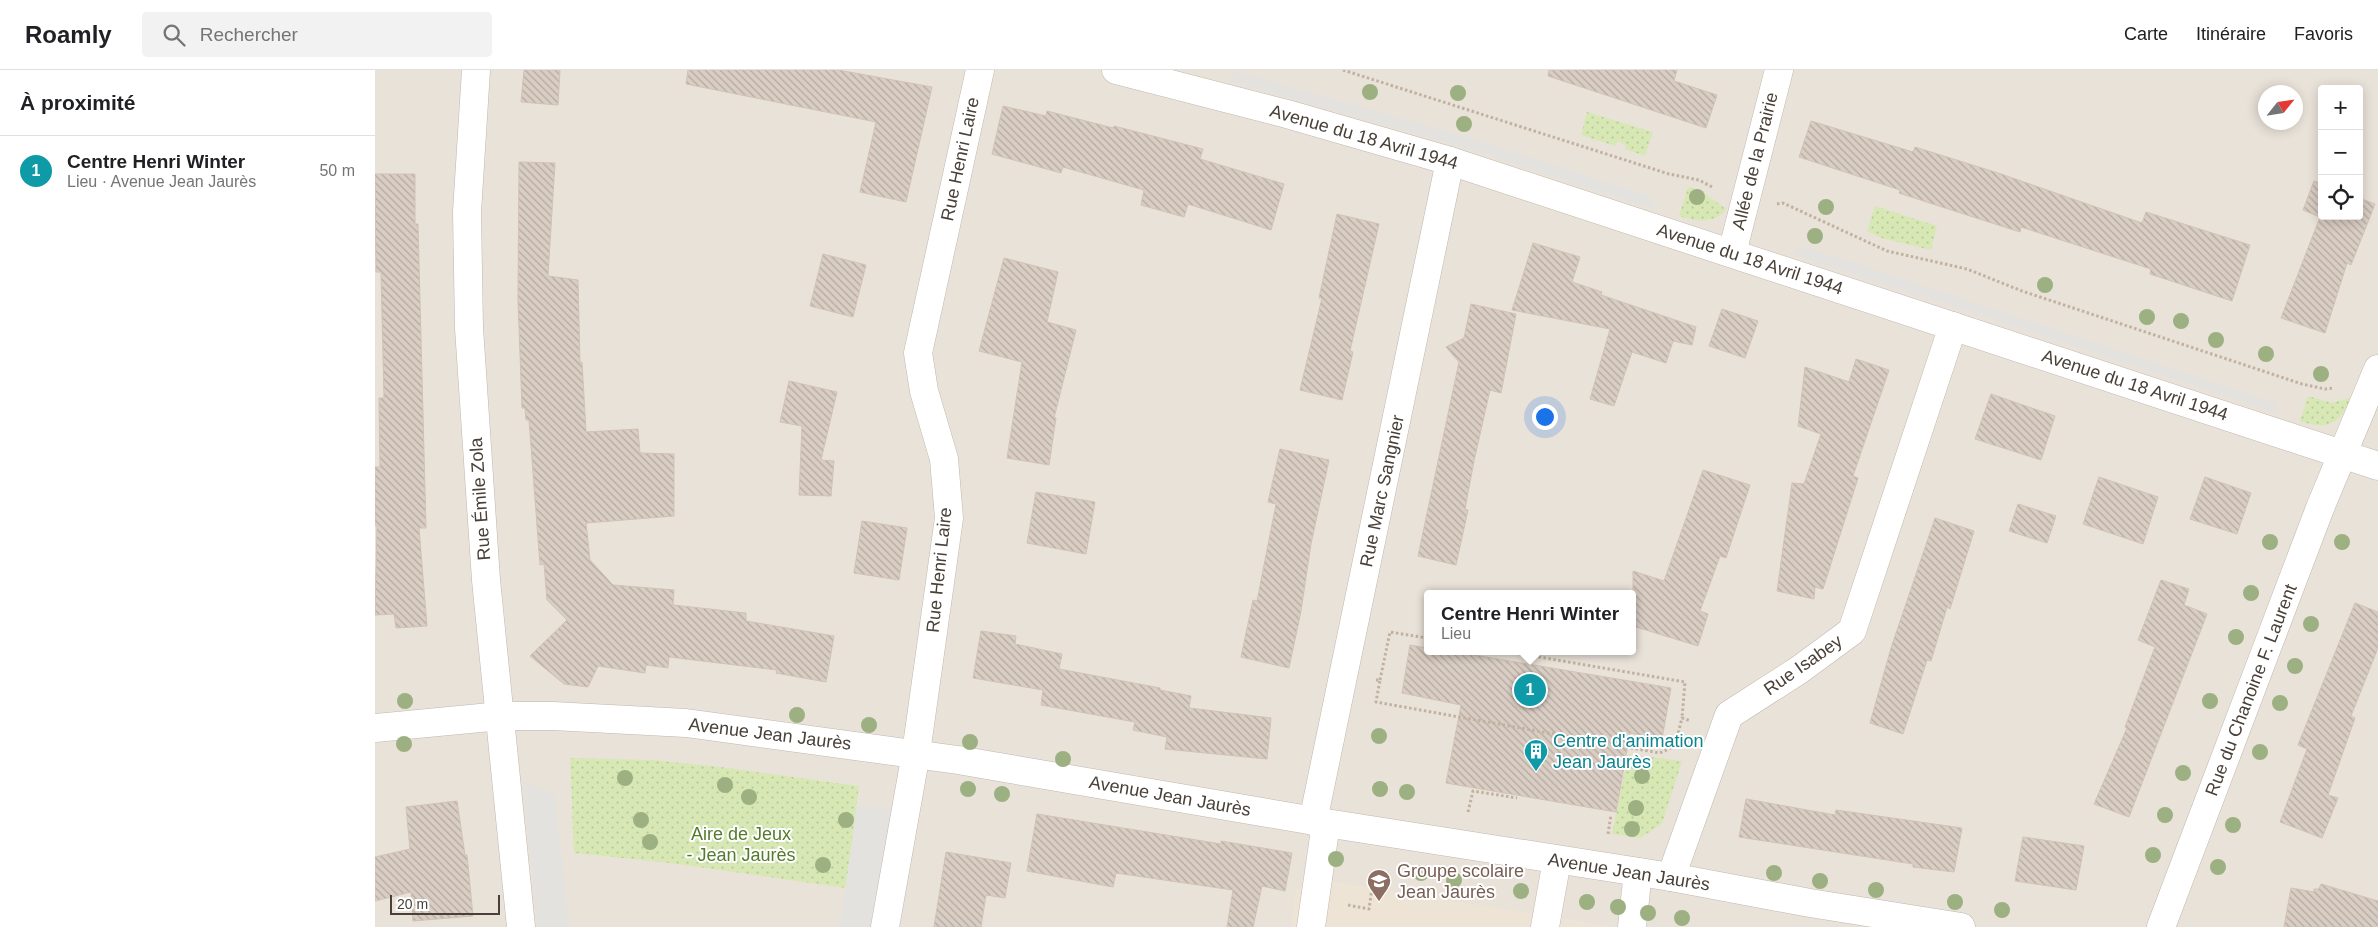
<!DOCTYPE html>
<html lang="fr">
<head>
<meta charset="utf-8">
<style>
  :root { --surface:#fff; --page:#f2f2f2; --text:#202124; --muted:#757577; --line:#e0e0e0; --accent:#111827 }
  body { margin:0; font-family:Arial,sans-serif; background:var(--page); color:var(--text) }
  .controls { position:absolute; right:15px; top:15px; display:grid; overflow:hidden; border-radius:5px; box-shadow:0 2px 12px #0003 }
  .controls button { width:45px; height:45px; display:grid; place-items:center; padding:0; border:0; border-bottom:1px solid var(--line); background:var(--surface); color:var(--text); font:25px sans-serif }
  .compass { position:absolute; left:1883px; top:15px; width:45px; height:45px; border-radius:50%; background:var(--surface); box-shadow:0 2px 12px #0003; rotate:60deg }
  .scale { position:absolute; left:15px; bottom:12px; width:110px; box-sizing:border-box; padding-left:5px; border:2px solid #494139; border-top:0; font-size:14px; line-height:18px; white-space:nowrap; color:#494139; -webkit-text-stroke:4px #fff; paint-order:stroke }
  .you { position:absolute; left:1169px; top:346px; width:18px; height:18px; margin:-12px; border:4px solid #fff; border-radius:50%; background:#1a73e8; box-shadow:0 0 0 8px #1a73e833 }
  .badge { display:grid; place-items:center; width:32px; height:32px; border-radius:50%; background:var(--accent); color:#fff; font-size:16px; font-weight:700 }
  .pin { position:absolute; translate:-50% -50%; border:2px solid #fff; box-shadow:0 1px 5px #0006 }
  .popup { position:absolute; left:1049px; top:520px; width:212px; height:65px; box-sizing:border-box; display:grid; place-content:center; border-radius:5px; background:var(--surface); filter:drop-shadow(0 1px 4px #0005); font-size:16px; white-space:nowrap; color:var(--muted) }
  .popup b { font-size:19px; color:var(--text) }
  .popup::after { content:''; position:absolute; left:50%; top:100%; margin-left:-10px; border:10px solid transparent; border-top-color:var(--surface) }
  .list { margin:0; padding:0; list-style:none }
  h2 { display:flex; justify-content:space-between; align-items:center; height:65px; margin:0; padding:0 20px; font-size:21px }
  h2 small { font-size:16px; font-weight:400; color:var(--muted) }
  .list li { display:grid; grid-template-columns:32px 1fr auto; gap:15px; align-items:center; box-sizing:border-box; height:70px; padding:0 20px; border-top:1px solid var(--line) }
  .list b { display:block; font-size:19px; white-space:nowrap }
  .list p { margin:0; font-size:16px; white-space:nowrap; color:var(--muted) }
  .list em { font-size:16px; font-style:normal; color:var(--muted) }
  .icon { flex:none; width:28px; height:28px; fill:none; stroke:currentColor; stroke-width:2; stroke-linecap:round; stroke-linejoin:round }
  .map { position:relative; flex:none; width:2003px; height:857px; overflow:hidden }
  header { display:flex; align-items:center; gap:30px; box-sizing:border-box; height:70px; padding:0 25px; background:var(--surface); border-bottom:1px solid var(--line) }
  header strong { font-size:24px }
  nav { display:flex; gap:28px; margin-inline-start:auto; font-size:18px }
  .search { width:350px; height:45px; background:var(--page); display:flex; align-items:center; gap:12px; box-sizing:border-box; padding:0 18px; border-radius:5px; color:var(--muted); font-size:19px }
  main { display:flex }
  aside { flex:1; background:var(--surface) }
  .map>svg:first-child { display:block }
  .residential { fill:#e9e2d9; fill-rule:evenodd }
  .education { fill:#eee4d5 }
  .grass { fill:url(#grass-dots) }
  .parking { fill:#e4e2df }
  .building { fill:url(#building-back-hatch); stroke:#d1c2b4 }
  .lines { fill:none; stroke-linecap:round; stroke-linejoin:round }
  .minor-casing { stroke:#c1b7ae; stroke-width:29 }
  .path { stroke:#c2b19f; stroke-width:3; stroke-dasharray:2.5 2.5; stroke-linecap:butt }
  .minor { stroke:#fff; stroke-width:28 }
  .tree { fill:#9cb082 }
  .labels { text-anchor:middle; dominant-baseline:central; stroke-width:4; stroke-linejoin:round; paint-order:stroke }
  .street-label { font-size:18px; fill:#494139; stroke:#fff }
  .culture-label { font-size:18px; fill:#0d838f; stroke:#fff; text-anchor:start }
  .park-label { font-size:18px; fill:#547b2c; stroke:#fff }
  .education-label { font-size:18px; fill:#785e54; stroke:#fff; text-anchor:start }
</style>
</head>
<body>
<header>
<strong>Roamly</strong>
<div class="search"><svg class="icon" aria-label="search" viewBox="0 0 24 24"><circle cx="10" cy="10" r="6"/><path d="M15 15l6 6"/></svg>Rechercher</div>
<nav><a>Carte</a><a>Itinéraire</a><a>Favoris</a></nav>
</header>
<main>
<aside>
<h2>À proximité<small></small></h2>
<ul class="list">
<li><span class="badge" style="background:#0f9aa8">1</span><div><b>Centre Henri Winter</b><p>Lieu · Avenue Jean Jaurès</p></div><em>50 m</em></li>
</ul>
</aside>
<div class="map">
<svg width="2003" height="857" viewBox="0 0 2003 857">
  <defs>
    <pattern id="grass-dots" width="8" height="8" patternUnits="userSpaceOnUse" patternTransform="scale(1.25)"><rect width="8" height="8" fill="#d7e8b5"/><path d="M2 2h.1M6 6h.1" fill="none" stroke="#bac89c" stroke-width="1.8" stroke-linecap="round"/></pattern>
    <pattern id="building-back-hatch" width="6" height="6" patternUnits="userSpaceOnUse" patternTransform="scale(1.25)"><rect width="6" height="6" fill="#dacec4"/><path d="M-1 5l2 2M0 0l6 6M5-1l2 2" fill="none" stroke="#b3a9a0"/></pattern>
  </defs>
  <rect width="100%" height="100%" fill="#f5f1eb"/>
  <!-- residential -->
  <path class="residential" d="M0,0H2003V857H0ZM1947,19H1984V146H1947ZM1890,22H1920V52H1890ZM1052,524H1258V581H1052Z"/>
  <!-- education -->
  <polygon class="education" points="928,807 1240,857 916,857 921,818 926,819"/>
  <!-- grass -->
  <g class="grass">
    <polygon points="1212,42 1278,62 1270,86 1250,79 1251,75 1242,71 1240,76 1206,65"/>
    <path d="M1313,117L1325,120L1351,139C1340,155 1320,151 1304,146Z"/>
    <polygon points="1500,136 1562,156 1556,180 1507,168 1492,161"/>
    <path d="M1933,326L1957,333L1977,327C1965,354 1953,361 1925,351Z"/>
    <polygon points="1253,684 1307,691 1287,754 1265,768 1237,764"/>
    <polygon points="195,688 278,690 345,697 484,716 471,818 295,793 199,783"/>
  </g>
  <!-- parking -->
  <g class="parking">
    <polygon points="860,1 1069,60 1276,126 1281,140 1097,80 851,10"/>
    <polygon points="1428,176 1902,333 1902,343 1417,184"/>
    <polygon points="148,711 180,725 194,857 162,857"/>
    <polygon points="482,735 516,740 497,857 465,857"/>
  </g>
  <!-- building -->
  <g class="building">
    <polygon points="149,0 185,0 183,35 146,32"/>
    <polygon points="313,0 463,0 557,17 531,132 485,122 501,52 311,14"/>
    <polygon points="1174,0 1302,0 1299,11 1342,25 1331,58 1173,6"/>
    <polygon points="628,36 671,46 672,41 738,58 739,56 828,79 825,89 909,114 896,160 813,134 809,147 766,135 769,120 688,97 686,103 617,84"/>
    <polygon points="1436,51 1538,82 1540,77 1623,103 1767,153 1771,142 1875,175 1857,231 1775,204 1776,199 1646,157 1645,162 1567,137 1524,123 1525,120 1424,87"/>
    <polygon points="144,92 180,93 173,206 203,210 205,293 207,292 211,362 263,359 265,383 299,384 299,446 211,453 215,490 238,515 299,520 298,535 371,543 371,551 459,566 451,612 401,603 402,600 294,587 293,598 271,595 270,603 223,596 213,617 189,614 155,586 192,550 172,530 169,494 165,495 154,350 151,350 150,338 147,338 143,230"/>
    <polygon points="0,104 40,104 40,154 43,154 51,458 44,458 52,556 21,558 19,544 0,545 2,455 0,455 0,397 5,397 4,328 9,328 6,202 1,202"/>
    <polygon points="1939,111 1947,114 1947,146 1984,146 1984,128 2000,134 1976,195 1972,193 1950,263 1906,248 1945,147 1928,140"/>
    <polygon points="962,144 1004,154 975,281 978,282 967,330 925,320 947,228 944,228"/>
    <polygon points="1158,173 1205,187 1197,212 1227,222 1226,225 1321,257 1317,275 1298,271 1291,293 1257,282 1239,336 1215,329 1235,259 1137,240"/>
    <polygon points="448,184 491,195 478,247 435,236"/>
    <polygon points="629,188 683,202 672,252 701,260 679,348 681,348 674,395 632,388 647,292 604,281"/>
    <polygon points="1096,234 1141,244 1126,323 1115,320 1099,391 1090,439 1093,440 1081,495 1043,486 1084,292 1071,277 1089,268"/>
    <polygon points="1347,239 1383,251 1370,288 1334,276"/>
    <polygon points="1481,289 1514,300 1478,406 1483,408 1448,519 1440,517 1439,529 1402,521 1417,413 1429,414 1446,364 1423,356 1430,297 1474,312"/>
    <polygon points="414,311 462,322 446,390 459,391 456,426 424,425 427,356 405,352"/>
    <polygon points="1616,324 1680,346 1666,390 1600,369"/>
    <polygon points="905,379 954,390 936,474 926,541 914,598 866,587 878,530 882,531 901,434 893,432"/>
    <polygon points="1328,400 1375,415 1351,488 1345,486 1325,541 1333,544 1323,576 1258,556 1258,501 1289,511"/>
    <polygon points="1724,407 1783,427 1768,474 1708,454"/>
    <polygon points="1830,407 1876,423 1862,464 1815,449"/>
    <polygon points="661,422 720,432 711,484 652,473"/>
    <polygon points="1643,434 1681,446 1672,473 1634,461"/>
    <polygon points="1560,448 1599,461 1575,539 1572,537 1556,591 1552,590 1528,664 1495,653 1516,578"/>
    <polygon points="487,451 532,458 524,510 479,503"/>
    <polygon points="1786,510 1814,519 1809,535 1832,544 1754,747 1719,734 1752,658 1750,657 1780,577 1763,570"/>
    <polygon points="1980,533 2003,542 2003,578 1976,646 1980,648 1953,725 1963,728 1947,768 1905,752 1932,679 1923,675"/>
    <polygon points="606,561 641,566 640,574 687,584 684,599 785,618 785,620 816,626 814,638 896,648 892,689 790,679 792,667 758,660 760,652 666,635 668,620 598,608"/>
    <polygon points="1035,575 1052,578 1052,581 1075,581 1296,618 1287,669 1255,663 1241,742 1071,713 1086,635 1027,623"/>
    <polygon points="1371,729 1460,745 1461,740 1587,758 1579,802 1538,797 1538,794 1364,767"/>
    <polygon points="82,731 90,785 92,785 98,846 38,851 36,822 0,831 0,787 35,779 31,737"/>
    <polygon points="662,744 846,774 846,771 917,783 910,821 887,816 878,857 852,857 858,820 741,803 738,817 652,801"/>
    <polygon points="1648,767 1709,776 1701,820 1640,811"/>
    <polygon points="571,782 636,793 630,828 611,825 606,857 559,857"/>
    <polygon points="1946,814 2003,831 2003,857 1909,857 1916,818 1939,822 1939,819 1944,819"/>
  </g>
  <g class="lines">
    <!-- minor casing -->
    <g class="minor-casing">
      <g id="minor">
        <polyline points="101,0 92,142 94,258 111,510 146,857"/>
        <polyline points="741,0 912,44 1075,91 2003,396"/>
        <polyline points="1357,183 1404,0"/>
        <polyline points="0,658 126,646 178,646 311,653 583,690 951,753 1296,807 1435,833 1586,857"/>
        <polyline points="938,751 1075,91"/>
        <polyline points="1296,807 1354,645 1424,600 1477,561 1578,256"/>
        <polyline points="510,857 541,683 574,448 569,389 549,321 543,283 605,0"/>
        <polyline points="936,857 951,753"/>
        <polyline points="1170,857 1182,790"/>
        <polyline points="1257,857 1263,802"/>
        <polyline points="1786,857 1945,438 2003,299"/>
      </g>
    </g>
    <!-- path -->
    <g class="path">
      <polyline points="968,0 1294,104 1324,110 1339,118"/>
      <polyline points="1402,134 1408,133 1512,181 1592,199 1647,221 1927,314 1950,319 1959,318"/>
      <polyline points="1129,581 1310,612 1307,648"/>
      <polyline points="1001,610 1005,610 1001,632 1279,682 1285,683 1300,676 1307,648 1316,651"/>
      <polyline points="1005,610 1015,562 1052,568"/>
      <polyline points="1093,742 1098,721 1142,728"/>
      <polyline points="1233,764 1236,745"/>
      <polyline points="973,835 994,839 997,818"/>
    </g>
    <!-- minor -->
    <use href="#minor" class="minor"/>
  </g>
  <!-- trees -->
  <g class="tree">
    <circle cx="995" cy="22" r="8"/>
    <circle cx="1083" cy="23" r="8"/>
    <circle cx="1089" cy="54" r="8"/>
    <circle cx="1322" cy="127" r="8"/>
    <circle cx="1451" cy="137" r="8"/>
    <circle cx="1440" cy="166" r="8"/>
    <circle cx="1670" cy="215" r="8"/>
    <circle cx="1772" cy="247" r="8"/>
    <circle cx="1806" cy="251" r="8"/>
    <circle cx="1841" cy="270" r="8"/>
    <circle cx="1891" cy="284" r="8"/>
    <circle cx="1946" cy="304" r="8"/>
    <circle cx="1895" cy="472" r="8"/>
    <circle cx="1967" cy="472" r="8"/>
    <circle cx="1876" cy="523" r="8"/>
    <circle cx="1936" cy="554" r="8"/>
    <circle cx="1861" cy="567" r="8"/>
    <circle cx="1920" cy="596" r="8"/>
    <circle cx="30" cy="631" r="8"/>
    <circle cx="1835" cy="631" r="8"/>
    <circle cx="1905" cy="633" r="8"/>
    <circle cx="422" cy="645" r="8"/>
    <circle cx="494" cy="655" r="8"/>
    <circle cx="1004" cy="666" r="8"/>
    <circle cx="595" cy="672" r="8"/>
    <circle cx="29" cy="674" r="8"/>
    <circle cx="1885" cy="682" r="8"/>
    <circle cx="688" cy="689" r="8"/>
    <circle cx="1808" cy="703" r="8"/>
    <circle cx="1267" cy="706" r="8"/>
    <circle cx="250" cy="708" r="8"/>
    <circle cx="350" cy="715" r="8"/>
    <circle cx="593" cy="719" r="8"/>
    <circle cx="1005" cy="719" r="8"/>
    <circle cx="1032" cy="722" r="8"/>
    <circle cx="627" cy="724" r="8"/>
    <circle cx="374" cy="727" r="8"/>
    <circle cx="1261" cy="738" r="8"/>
    <circle cx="1790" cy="745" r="8"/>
    <circle cx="266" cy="750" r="8"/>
    <circle cx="471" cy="750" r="8"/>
    <circle cx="1858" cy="755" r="8"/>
    <circle cx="1257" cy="759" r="8"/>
    <circle cx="275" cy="772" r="8"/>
    <circle cx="1778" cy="785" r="8"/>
    <circle cx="961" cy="789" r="8"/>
    <circle cx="448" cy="795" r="8"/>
    <circle cx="1843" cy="797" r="8"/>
    <circle cx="1046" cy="803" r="8"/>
    <circle cx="1399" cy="803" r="8"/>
    <circle cx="1079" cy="810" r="8"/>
    <circle cx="1445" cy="811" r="8"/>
    <circle cx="1501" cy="820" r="8"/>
    <circle cx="1146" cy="821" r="8"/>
    <circle cx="1212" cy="832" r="8"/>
    <circle cx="1580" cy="832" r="8"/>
    <circle cx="1243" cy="837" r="8"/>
    <circle cx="1627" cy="840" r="8"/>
    <circle cx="1273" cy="843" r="8"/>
    <circle cx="1307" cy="848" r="8"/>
  </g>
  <!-- icons -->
  <defs>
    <g id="building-pin" transform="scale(1.25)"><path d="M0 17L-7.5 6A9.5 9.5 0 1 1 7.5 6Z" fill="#0f9aa8" stroke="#fff"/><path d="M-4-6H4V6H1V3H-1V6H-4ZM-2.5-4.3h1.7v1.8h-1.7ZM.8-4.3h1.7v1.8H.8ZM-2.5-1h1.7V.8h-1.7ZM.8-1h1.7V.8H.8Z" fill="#fff"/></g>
    <g id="school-pin" transform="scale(1.25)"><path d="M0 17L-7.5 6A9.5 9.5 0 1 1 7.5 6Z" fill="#8d6e63" stroke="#fff"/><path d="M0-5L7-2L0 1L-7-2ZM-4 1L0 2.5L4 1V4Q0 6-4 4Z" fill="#fff"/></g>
  </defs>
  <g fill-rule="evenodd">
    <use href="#building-pin" x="1161" y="681"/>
    <use href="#school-pin" x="1004" y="811"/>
  </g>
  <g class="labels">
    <!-- street labels -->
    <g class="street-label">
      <text transform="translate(989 67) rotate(16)">Avenue du 18 Avril 1944</text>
      <text transform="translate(585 89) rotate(-78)">Rue Henri Laire</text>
      <text transform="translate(1380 91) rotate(-76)">Allée de la Prairie</text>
      <text transform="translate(1375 189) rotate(18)">Avenue du 18 Avril 1944</text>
      <text transform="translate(1760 315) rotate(18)">Avenue du 18 Avril 1944</text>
      <text transform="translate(1007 421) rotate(-78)">Rue Marc Sangnier</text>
      <text transform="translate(105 429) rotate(-94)">Rue Émile Zola</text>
      <text transform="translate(564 500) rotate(-84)">Rue Henri Laire</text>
      <text transform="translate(1428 595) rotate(-35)">Rue Isabey</text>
      <text transform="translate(1876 620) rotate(-69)">Rue du Chanoine F. Laurent</text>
      <text transform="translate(395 664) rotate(7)">Avenue Jean Jaurès</text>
      <text transform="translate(795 726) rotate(10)">Avenue Jean Jaurès</text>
      <text transform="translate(1254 802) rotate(9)">Avenue Jean Jaurès</text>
    </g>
    <!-- culture labels -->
    <g class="culture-label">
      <text x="1178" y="671">Centre d'animation<tspan x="1178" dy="21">Jean Jaurès</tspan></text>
    </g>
    <!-- park labels -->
    <g class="park-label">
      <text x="366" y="764">Aire de Jeux<tspan x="366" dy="21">- Jean Jaurès</tspan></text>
    </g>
    <!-- education labels -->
    <g class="education-label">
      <text x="1022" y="801">Groupe scolaire<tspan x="1022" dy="21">Jean Jaurès</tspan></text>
    </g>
  </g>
</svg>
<div class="controls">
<button>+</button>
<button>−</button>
<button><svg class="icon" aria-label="locate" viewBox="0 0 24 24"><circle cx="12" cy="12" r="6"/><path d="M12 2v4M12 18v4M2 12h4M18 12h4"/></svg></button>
</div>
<svg class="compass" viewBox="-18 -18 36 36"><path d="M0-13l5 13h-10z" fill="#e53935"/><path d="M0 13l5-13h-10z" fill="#757577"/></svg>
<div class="scale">20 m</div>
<div class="you"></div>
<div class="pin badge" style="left:1155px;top:620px;background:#0f9aa8">1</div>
<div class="popup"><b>Centre Henri Winter</b>Lieu</div>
</div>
</main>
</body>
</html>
